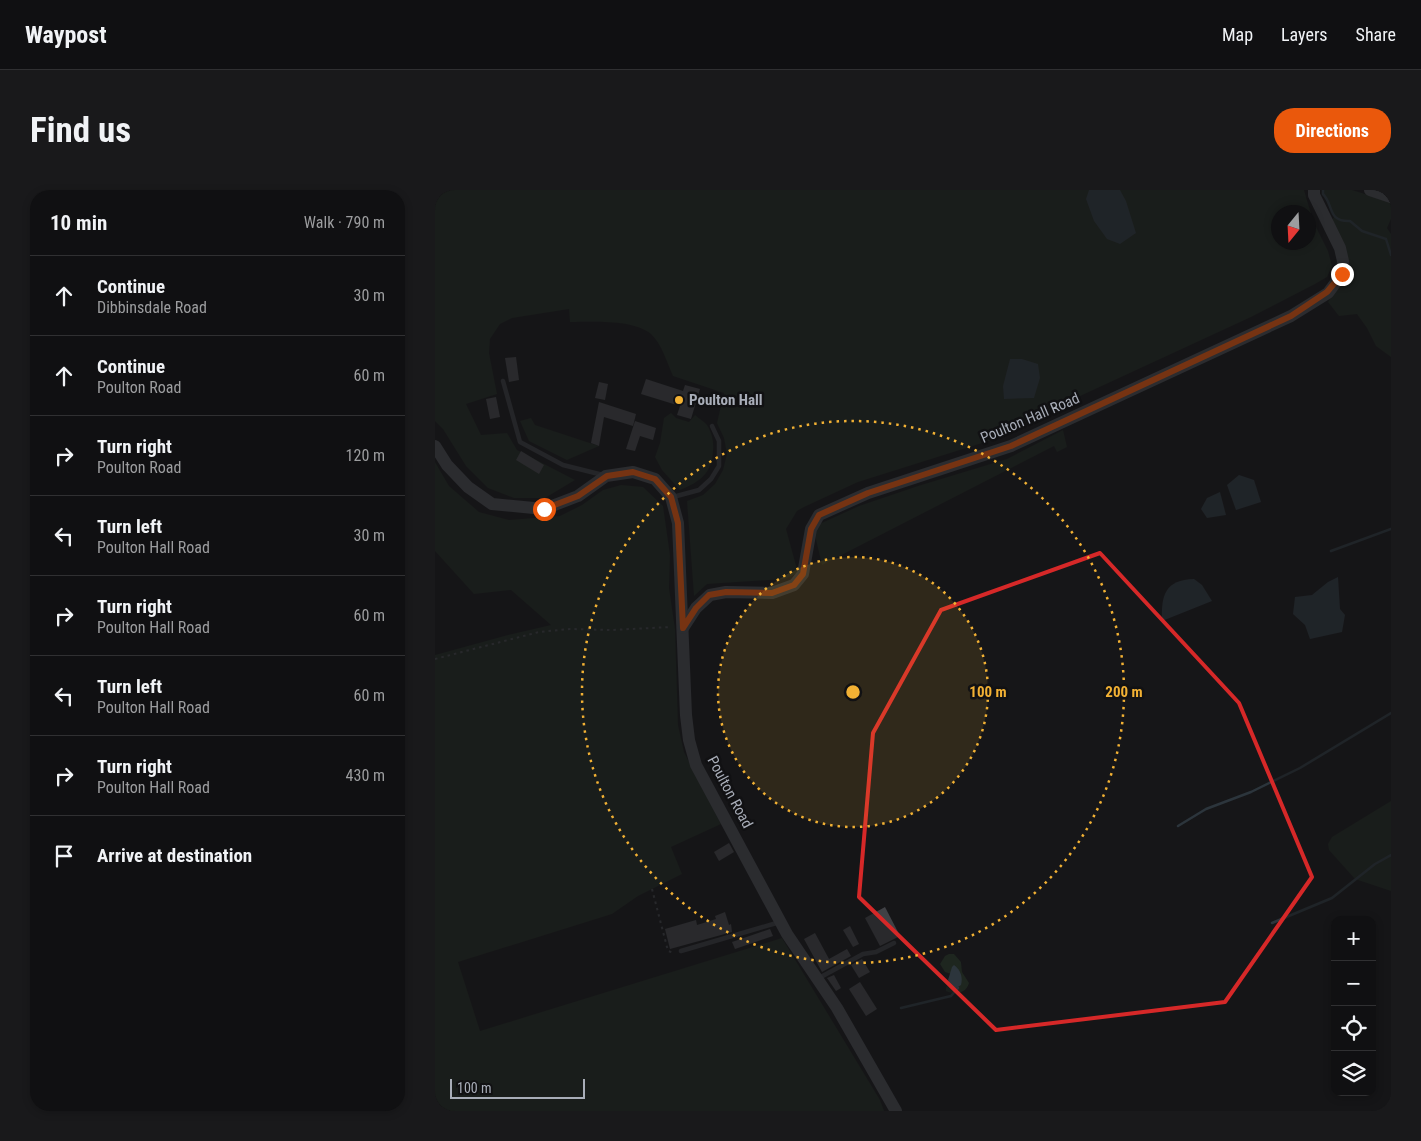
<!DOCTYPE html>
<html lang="en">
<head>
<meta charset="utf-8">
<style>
  :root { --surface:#101012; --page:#19191b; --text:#f1f3f6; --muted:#9c9d9f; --line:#303032; --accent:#ea580c }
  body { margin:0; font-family:"Roboto Condensed",sans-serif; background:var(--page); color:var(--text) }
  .controls { position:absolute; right:15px; bottom:15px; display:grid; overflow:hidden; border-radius:10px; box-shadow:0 2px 8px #0003 }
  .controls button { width:45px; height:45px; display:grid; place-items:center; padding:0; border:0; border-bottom:1px solid var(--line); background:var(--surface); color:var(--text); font:25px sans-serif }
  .compass { position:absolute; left:836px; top:15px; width:45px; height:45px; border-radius:50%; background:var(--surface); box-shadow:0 2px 8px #0003; rotate:198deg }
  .scale { position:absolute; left:15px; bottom:12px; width:135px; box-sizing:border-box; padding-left:5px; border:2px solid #a8adb8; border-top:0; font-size:14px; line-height:18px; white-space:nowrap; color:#a8adb8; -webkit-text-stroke:4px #111113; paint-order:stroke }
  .stop { position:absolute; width:15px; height:15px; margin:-11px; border:4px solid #ea580c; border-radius:50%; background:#fff }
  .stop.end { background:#ea580c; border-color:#fff; box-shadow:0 1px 5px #0008 }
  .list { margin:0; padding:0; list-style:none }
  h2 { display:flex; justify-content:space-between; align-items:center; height:65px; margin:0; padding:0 20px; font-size:21px }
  h2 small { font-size:16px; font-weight:400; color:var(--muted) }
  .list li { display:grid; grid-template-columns:32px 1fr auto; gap:15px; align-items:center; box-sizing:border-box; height:80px; padding:0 20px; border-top:1px solid var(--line) }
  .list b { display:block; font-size:19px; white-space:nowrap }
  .list p { margin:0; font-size:16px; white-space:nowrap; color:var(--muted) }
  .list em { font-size:16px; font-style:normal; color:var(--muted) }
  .icon { flex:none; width:28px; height:28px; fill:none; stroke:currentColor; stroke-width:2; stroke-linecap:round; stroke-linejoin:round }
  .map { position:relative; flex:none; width:956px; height:921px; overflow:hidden; border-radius:20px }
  header { display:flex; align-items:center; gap:30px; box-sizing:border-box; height:70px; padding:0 25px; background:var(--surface); border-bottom:1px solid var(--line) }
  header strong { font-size:24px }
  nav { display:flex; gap:28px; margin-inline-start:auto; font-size:18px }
  .intro { display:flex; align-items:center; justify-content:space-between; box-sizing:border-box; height:120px; padding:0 30px }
  h1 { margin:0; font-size:35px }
  .button { padding:12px 22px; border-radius:20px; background:var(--accent); color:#fff; font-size:18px; font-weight:700 }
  main { display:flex; gap:30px; padding:0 30px }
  aside { flex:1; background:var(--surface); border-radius:20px; box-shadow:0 2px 8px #0003 }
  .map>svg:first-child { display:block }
  .green { fill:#1e261f; fill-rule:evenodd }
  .water { fill:#2c353c }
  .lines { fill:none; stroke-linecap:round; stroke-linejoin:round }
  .stream { stroke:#2c353c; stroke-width:2.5 }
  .building { fill:#404145 }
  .path { stroke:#3d3f44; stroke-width:2; stroke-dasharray:2.5 4; stroke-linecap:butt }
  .lane { stroke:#37383d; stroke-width:4.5 }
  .secondary { stroke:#45474d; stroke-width:12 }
  .route { stroke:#ea580c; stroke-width:6 }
  .marked { fill:none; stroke:#d62828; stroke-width:4; stroke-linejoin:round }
  .ring { fill:none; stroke:#f2b134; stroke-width:2.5; stroke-dasharray:2.5 5 }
  .poi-dot { fill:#f2b134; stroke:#111113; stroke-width:2 }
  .labels { text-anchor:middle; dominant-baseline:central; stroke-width:5; stroke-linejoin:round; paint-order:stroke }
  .poi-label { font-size:15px; font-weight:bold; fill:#a8adb8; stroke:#111113; text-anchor:start }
  .street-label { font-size:15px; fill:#a8adb8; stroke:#111113 }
  .centre { fill:#f2b134; stroke:#111113; stroke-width:2.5 }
  .ring-label { font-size:15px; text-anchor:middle; font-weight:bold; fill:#f2b134; stroke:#111113; stroke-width:5; stroke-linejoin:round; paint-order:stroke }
</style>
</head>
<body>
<header>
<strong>Waypost</strong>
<nav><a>Map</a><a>Layers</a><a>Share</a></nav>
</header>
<div class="intro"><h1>Find us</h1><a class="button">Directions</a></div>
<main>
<aside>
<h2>10 min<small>Walk · 790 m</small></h2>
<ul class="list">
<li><svg class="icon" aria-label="ahead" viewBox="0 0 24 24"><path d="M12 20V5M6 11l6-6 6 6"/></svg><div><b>Continue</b><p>Dibbinsdale Road</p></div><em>30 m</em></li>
<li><svg class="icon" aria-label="ahead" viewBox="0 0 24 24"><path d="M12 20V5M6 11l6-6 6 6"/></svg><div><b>Continue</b><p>Poulton Road</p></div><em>60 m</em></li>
<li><svg class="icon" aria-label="right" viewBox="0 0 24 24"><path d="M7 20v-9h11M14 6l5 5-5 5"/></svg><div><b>Turn right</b><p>Poulton Road</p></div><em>120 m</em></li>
<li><svg class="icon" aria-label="left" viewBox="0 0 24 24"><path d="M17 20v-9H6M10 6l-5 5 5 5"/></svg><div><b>Turn left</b><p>Poulton Hall Road</p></div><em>30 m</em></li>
<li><svg class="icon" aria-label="right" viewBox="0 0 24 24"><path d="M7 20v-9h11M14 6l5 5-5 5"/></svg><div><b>Turn right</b><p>Poulton Hall Road</p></div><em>60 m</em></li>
<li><svg class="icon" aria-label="left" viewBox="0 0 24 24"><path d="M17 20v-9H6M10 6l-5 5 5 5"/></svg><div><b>Turn left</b><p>Poulton Hall Road</p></div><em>60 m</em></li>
<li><svg class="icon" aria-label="right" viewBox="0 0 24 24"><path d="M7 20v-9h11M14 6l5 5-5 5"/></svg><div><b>Turn right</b><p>Poulton Hall Road</p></div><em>430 m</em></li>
<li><svg class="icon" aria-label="arrive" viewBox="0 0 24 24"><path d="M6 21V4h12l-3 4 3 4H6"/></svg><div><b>Arrive at destination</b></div></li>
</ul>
</aside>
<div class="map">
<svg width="956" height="921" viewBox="0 0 956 921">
  <rect width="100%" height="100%" fill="#161618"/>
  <!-- green -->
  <g class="green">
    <path d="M0,0H869L878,31L893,61L897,76L892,87L880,94L816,127L617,219L580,241L563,248L423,292L369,317L362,321L351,339L363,383L349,389L272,394L259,406L252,311L268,305L280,294L288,280L292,264L289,248L282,233L289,203L238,186C232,173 227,154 216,144C198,129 157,132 135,132L134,119L77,128L65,134L55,149L54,163L62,204L31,214L46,245L72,243L82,260L140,290L110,308H79L53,298L31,276L8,239L0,231ZM844,22H874V52H844Z"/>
    <path d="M888,0H917L956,12V29L952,38L956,44V167L941,156L932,138L922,124L904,126L893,112L914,78L913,68L897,30L899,27C894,19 895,11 888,4Z"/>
    <path d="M236,223L241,228L254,232L260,225C263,228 269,231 272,235C277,243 279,252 278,261C277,283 265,292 245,300L227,280L220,267L225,253L229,228Z"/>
    <polygon points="96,228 100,235 164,256 132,270 94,251 85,231"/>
    <polygon points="628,240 632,257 622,262 619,256 387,375 378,337 424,316 483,296 572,269"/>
    <polygon points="0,272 14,296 44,322 74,330 125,326 147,315 168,300 186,295 208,297 228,316 235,365 234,398 240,439 243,535 249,562 286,634 236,657 247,684 203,706 177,724 23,772 45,841 347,748 445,910 449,921 0,921 0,465 73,445 116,435 76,400 39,404 0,361"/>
    <polygon points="956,611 956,701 920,689 894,660 893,654 897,647"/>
    <path d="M514,764H519L526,772L527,782L534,793C531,804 520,805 511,801V798L513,793L516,797L517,781L516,784L510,782L505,774L510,766Z"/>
  </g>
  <!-- water -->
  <g class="water">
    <polygon points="654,0 685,0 691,11 701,43 685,54 672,49 659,31 651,9"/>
    <polygon points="575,169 587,169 603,174 605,188 599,208 569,209 568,196"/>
    <polygon points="804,285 819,290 826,312 801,320 792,295"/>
    <polygon points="785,302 791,325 772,328 766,319 772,308"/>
    <polygon points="903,387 905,419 910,425 907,442 875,449 870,435 858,424 860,407 877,405 893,392"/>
    <path d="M759,389L767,395L777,411L727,431C726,405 730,390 759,389Z"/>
    <path d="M519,775C526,780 528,788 526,795L520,799L516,797L513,790L517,777Z"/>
  </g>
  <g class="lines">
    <!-- stream -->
    <g class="stream">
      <path d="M888,0V4C899,15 892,32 915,31L927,41L951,49L956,65"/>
      <polyline points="896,361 956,339"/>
      <polyline points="743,636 771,619 816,602 865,578 956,523"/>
      <polyline points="837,733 897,708 940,674 956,665"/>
      <polyline points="466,818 516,806 523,798"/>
    </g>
  </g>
  <!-- building -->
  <g class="building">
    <polygon points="81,167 84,190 74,192 70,168"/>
    <polygon points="211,189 248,201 250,195 265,199 256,229 242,225 245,216 206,204"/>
    <polygon points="164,192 173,194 170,210 160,208"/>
    <polygon points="61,207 65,227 55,229 51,209"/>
    <polygon points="164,212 201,224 198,236 169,227 164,256 156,253"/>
    <polygon points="200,231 221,238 218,250 205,246 200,261 191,259"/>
    <polygon points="86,261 109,275 104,284 81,270"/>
    <polygon points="294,653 299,662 284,671 279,662"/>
    <polygon points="450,717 465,746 445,756 430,728"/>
    <polygon points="290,722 294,735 296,734 297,742 235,759 230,739 261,730 262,735 281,729 280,726"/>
    <polygon points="415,736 424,754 418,757 408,740"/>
    <polygon points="335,739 338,746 300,759 297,752"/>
    <polygon points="380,743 394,769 412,759 416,766 387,782 369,749"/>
    <polygon points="427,769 435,782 424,788 416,775"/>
    <polygon points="399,785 406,798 401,801 392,788"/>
    <polygon points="425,792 442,819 431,826 414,799"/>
  </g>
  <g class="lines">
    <!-- path -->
    <g class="path">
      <polyline points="0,469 104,442 135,439 176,440 236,437"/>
      <polyline points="217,699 233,761 239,763"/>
    </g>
    <!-- lane -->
    <g class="lane">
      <polyline points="68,191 85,252 128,275 168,285"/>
      <polyline points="238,307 264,300 276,289 284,276 284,251 277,236"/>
      <polyline points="246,761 345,732"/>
      <polyline points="384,788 428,764 441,762 459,753"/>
    </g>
    <!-- secondary -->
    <g class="secondary">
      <polyline points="935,0 956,7"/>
      <polyline points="0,256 12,275 33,297 57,314 109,319 143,306 171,286 198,282 220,289 236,307 243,333 251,525 254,550 261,575 352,744 402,818 461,921"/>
      <polyline points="248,438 261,418 275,405 291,402 337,403 359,395 368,384 376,339 384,325 433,303 576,256 856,126 893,103 907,84 908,71 905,58 879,5 879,0"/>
    </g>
  </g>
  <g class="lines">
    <!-- route -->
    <polyline class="route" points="109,319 143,306 172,286 198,282 220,289 236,307 243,333 248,438 261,418 274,405 291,402 337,403 359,395 368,384 376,339 384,325 433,303 576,256 856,126 892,102 907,84"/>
  </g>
  <!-- marked area -->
  <path d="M0 0H956V921H0ZM665,363L804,513L877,687L790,812L561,840L424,707L438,543L506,420Z" fill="#161618" fill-opacity=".55" fill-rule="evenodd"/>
  <path class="marked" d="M665,363L804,513L877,687L790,812L561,840L424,707L438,543L506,420Z"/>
  <!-- distance rings -->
  <circle cx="418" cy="502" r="135" fill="#f2b134" fill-opacity=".12"/>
  <g class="ring">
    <circle cx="418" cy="502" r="135"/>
    <circle cx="418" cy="502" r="271"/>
  </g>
  <!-- markers -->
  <circle class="poi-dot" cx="244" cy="210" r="5"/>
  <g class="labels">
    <!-- poi labels -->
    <g class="poi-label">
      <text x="254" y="210">Poulton Hall</text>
    </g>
    <!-- street labels -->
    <g class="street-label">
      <text transform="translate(595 228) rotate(-23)">Poulton Hall Road</text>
      <text transform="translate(295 602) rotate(62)">Poulton Road</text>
    </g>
  </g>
  <circle cx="418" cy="502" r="8" class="centre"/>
  <g class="ring-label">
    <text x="553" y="507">100 m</text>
    <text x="689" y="507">200 m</text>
  </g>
</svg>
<div class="controls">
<button>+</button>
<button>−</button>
<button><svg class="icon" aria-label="locate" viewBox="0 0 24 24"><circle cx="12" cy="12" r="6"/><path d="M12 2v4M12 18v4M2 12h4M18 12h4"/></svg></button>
<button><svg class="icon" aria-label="layers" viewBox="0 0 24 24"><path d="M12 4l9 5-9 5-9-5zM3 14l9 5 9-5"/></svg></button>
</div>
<svg class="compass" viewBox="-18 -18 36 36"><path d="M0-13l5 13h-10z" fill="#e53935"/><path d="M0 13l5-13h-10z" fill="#9c9d9f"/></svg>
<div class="scale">100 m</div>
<div class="stop" style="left:109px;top:319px"></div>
<div class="stop end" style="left:907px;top:84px"></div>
</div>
</main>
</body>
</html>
